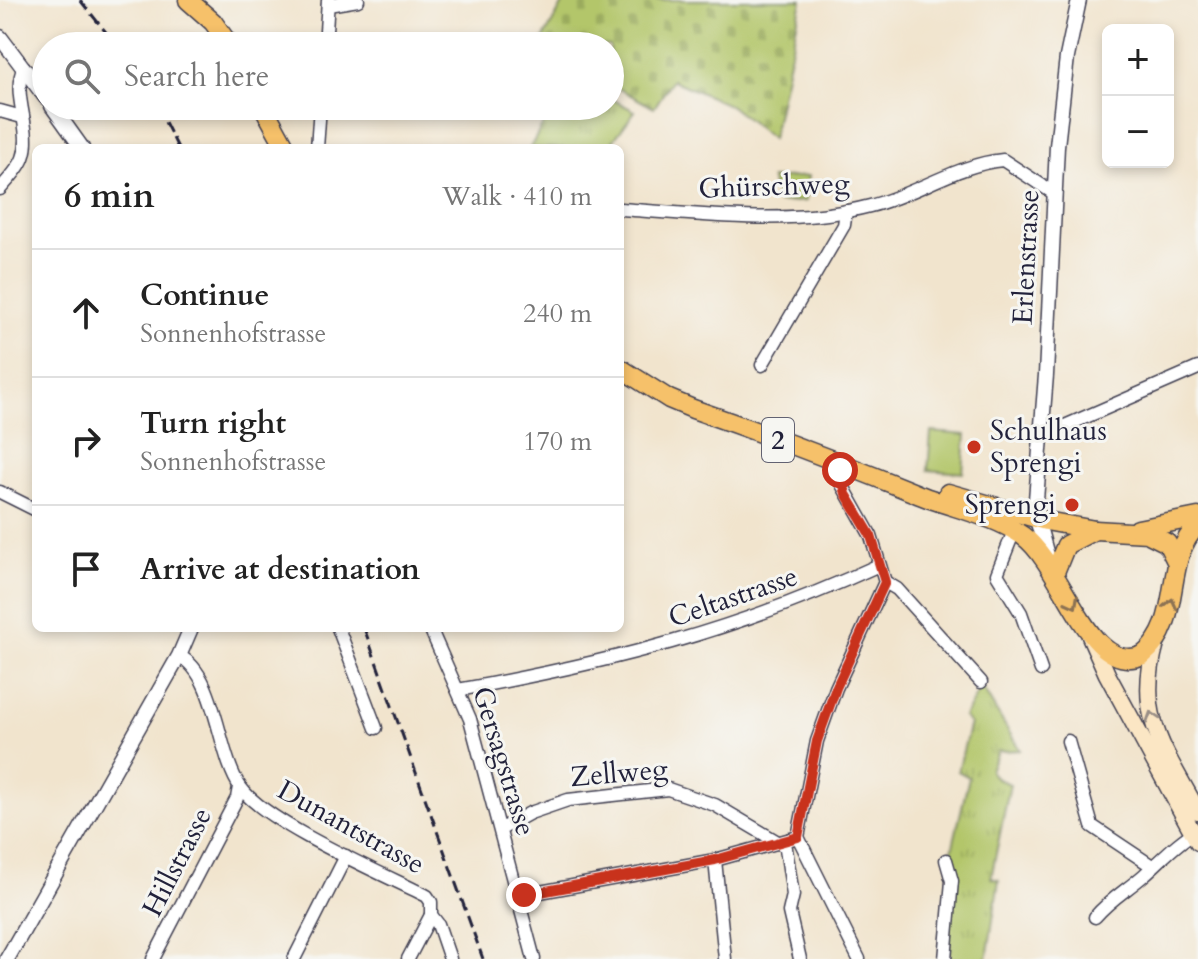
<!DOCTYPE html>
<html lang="en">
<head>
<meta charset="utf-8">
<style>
  :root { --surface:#fff; --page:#f6f6f6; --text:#222; --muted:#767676; --line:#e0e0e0 }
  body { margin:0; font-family:Cardo,serif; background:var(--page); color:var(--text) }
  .controls { position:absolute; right:24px; top:24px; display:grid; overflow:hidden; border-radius:12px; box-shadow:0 4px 12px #0003 }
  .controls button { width:72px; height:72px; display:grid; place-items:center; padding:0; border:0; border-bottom:2px solid var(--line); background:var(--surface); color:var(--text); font:40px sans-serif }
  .stop { position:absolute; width:24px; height:24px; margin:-18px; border:6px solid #c8321e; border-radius:50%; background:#fff }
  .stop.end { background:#c8321e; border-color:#fff; box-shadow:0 2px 8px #0008 }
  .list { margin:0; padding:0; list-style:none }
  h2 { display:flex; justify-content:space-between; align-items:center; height:104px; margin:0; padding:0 32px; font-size:34px }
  h2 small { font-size:26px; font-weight:400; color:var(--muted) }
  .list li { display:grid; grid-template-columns:52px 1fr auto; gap:24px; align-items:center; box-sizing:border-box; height:128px; padding:0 32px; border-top:2px solid var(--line) }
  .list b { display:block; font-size:30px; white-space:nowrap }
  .list p { margin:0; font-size:26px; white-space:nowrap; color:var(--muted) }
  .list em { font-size:26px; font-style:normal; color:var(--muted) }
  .icon { flex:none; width:44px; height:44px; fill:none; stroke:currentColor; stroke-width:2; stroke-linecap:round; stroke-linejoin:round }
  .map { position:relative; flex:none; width:1198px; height:959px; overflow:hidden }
  .search { position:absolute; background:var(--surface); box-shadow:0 4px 12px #0003; left:32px; top:32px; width:592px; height:88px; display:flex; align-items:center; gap:20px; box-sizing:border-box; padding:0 28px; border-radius:44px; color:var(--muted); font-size:30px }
  .panel { position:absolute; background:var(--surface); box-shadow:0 4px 12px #0003; left:32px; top:144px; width:592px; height:488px; border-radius:12px }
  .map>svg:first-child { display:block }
  .grass { fill:url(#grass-tufts); stroke:#6a7452; stroke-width:2 }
  .cemetery { fill:url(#cemetery-stones); stroke:#6a7452; stroke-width:2 }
  .park { fill:url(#park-crowns); stroke:#6a7452; stroke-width:2 }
  .garden { fill:#b3c66a; stroke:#6a7452; stroke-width:2 }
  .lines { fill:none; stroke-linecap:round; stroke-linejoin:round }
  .minor-casing { stroke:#413f51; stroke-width:15 }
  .tertiary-casing { stroke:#413f51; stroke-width:17 }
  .secondary-casing { stroke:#413f51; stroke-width:19 }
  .primary-casing { stroke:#413f51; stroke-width:21 }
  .minor { stroke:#fff; stroke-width:12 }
  .tertiary { stroke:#fff; stroke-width:14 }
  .secondary { stroke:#fbe6c4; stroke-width:16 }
  .primary { stroke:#f6c16b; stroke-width:18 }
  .rail { stroke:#22223b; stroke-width:3; stroke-dasharray:12 6; stroke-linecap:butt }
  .oneway { stroke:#8c7253 }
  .oneway2 { stroke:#998e86 }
  .route { stroke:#c8321e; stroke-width:10 }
  .poi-dot { fill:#c8321e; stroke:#f6f6f2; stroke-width:3 }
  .labels { text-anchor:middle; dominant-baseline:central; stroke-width:6; stroke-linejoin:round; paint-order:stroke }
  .shield { fill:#f6f6f2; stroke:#626272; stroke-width:2 }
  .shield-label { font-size:26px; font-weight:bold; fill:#22223b }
  .street-label { font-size:28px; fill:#22223b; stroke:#f6f6f2 }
  .poi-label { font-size:28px; fill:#22223b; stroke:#f6f6f2; text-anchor:start }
</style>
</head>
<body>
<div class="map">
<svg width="1198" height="959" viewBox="0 0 1198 959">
  <defs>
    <pattern id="grass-tufts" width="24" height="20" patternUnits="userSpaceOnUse" patternTransform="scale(2)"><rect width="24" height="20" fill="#b3c66a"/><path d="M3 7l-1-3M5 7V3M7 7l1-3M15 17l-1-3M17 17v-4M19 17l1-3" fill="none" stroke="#9aaa5d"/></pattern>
    <pattern id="cemetery-stones" width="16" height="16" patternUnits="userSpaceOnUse" patternTransform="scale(2)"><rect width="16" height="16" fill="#b3c66a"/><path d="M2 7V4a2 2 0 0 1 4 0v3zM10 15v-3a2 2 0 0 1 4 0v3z" fill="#9aaa5d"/></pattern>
    <pattern id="park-crowns" width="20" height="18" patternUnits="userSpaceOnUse" patternTransform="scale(2)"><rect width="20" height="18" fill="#b3c66a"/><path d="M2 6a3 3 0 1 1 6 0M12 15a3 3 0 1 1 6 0" fill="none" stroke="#9aaa5d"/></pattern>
  </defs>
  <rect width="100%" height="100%" fill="#f6f6f2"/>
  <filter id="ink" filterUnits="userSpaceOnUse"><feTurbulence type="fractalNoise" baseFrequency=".0125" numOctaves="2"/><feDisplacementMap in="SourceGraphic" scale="16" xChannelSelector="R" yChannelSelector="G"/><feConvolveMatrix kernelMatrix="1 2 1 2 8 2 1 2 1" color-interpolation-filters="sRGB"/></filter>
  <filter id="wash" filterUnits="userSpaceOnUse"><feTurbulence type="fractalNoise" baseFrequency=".006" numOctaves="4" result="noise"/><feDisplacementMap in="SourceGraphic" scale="32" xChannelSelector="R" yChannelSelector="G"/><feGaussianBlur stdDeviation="1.8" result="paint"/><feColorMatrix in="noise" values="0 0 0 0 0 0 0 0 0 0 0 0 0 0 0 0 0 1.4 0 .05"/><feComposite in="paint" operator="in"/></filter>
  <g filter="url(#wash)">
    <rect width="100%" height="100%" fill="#f1e4cd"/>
    <!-- grass -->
    <g class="grass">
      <polygon points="610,98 635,111 608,148 530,148 553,106 610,106"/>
      <polygon points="981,686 1020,750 998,751 990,770 995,778 1010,784 991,878 999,880 987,959 949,959 950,859 969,777 958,771 970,723 964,717"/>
    </g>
    <!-- cemetery -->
    <polygon class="cemetery" points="565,0 802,0 772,139 731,106 672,80 654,108 610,84 610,46 540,45"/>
    <!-- park -->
    <polygon class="park" points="808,176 806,201 778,203 771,179"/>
    <!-- garden -->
    <polygon class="garden" points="931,432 966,435 963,473 928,470"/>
  </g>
  <g filter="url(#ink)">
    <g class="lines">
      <!-- minor casing -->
      <g class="minor-casing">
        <g id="minor">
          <polyline points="328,5 358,0"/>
          <polyline points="325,46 328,0"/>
          <polyline points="0,111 22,117"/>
          <polyline points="317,148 320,106"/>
          <path d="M0,189C8,180 19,169 23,158C34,129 10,95 24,67"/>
          <path d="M620,209C701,214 791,227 870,206C915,195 958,164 1003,160L1055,194"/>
          <polyline points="762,365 844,225 846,211"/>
          <polyline points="1042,436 1198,368"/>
          <polyline points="0,492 36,510"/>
          <polyline points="1014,531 997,574 1021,613 1041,670"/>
          <polyline points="885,582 897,589 981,682"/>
          <polyline points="338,628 376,728"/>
          <polyline points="430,628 470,719 534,959"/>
          <path d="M179,656C217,674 217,755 241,788C267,824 383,874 427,896L431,902V915L438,924L450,959"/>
          <path d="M458,690C612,662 736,631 879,565"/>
          <polyline points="1068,741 1092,826 1152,866"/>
          <polyline points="501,829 530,813 568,800 668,789 715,805 781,844"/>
          <polyline points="798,837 859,959"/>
          <polyline points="785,842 793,895 789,912 800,959"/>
          <polyline points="715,860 725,959"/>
          <polyline points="518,896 715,860 798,837 817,741 836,688 885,582 871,536 840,481 839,462"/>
          <path d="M1095,917C1110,899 1127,890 1144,875C1161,860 1178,841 1198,830"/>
          <polyline points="153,959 237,798 239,787"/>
          <polyline points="294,959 346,856"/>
          <polyline points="408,959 431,915"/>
          <polyline points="945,959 952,881 946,860"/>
        </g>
      </g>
      <!-- tertiary casing -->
      <g class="tertiary-casing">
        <g id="tertiary">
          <polyline points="0,37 46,98"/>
          <polyline points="52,106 82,148"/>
          <polyline points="1048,559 1035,512 1046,375 1057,146 1067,57 1079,0"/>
          <polyline points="7,959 179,656 191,628"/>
        </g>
      </g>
      <!-- secondary casing -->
      <g class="secondary-casing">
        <g id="secondary">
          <polyline points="1090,636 1107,674 1198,842"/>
          <path d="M1156,643C1135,717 1165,750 1198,812"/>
        </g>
      </g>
      <!-- primary casing -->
      <g class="primary-casing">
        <g id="primary">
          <polyline points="188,0 213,22 230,46"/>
          <polyline points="263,106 286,148"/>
          <path d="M620,368L669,399L693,409C768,435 842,463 915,493C950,508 992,514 1023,536C1064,566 1089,678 1143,655C1185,621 1161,560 1198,525"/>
          <polyline points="948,493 1046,521 1095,530 1147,533 1167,543 1177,563"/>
          <polyline points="1138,529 1198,517"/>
          <polyline points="1055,572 1066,545 1095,530"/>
        </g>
      </g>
      <!-- minor -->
      <use href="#minor" class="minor"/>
      <!-- tertiary -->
      <use href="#tertiary" class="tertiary"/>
      <!-- secondary -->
      <use href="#secondary" class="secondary"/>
      <!-- primary -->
      <use href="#primary" class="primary"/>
      <!-- rail -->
      <g class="rail">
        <polyline points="80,0 117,46"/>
        <polyline points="157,106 178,148"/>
        <polyline points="364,628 483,959"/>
      </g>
    </g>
    <!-- one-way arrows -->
    <defs><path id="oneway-chevron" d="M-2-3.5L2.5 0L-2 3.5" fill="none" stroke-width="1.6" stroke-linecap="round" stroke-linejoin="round" transform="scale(2)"/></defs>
    <g class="oneway">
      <use href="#oneway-chevron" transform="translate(1073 603) rotate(62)"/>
      <use href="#oneway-chevron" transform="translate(1171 604) rotate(-76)"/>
    </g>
    <use class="oneway2" href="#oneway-chevron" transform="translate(1152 717) rotate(-108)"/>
  </g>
  <g class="lines" filter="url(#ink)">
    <!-- route -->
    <polyline class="route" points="524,895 715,860 798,837 817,741 836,688 885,582 871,536 846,494 840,470"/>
  </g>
  <!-- markers -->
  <g class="poi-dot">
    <circle cx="974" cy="447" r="8"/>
    <circle cx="1072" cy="505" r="8"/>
  </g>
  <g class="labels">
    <!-- shield labels -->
    <rect class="shield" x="762" y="418" width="32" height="44" rx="6"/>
    <g class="shield-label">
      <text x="778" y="440">2</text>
    </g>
    <!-- street labels -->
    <g class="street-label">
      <text transform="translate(774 186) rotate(-2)">Ghürschweg</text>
      <text transform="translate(1026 257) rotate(-87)">Erlenstrasse</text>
      <text transform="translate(733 597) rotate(-19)">Celtastrasse</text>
      <text transform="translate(504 761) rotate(73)">Gersagstrasse</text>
      <text transform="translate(619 773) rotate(-5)">Zellweg</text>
      <text transform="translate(351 827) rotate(29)">Dunantstrasse</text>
      <text transform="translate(177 862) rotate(-63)">Hillstrasse</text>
    </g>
    <!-- poi labels -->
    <g class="poi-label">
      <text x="990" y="431">Schulhaus<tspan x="990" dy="32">Sprengi</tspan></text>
      <text x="1056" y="505" text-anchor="end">Sprengi</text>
    </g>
  </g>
</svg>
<div class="controls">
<button>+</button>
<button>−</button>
</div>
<div class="stop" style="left:840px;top:470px"></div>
<div class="stop end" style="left:524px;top:895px"></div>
<div class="search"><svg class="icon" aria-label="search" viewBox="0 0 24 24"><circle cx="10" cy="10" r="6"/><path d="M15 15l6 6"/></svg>Search here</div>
<section class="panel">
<h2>6 min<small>Walk · 410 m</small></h2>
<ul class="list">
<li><svg class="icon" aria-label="ahead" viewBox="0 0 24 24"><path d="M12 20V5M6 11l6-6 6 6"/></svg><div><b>Continue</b><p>Sonnenhofstrasse</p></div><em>240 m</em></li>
<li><svg class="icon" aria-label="right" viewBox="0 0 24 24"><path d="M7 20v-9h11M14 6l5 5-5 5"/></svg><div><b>Turn right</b><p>Sonnenhofstrasse</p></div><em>170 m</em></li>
<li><svg class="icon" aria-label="arrive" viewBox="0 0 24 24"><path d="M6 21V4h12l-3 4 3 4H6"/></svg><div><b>Arrive at destination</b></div></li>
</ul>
</section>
</div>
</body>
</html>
